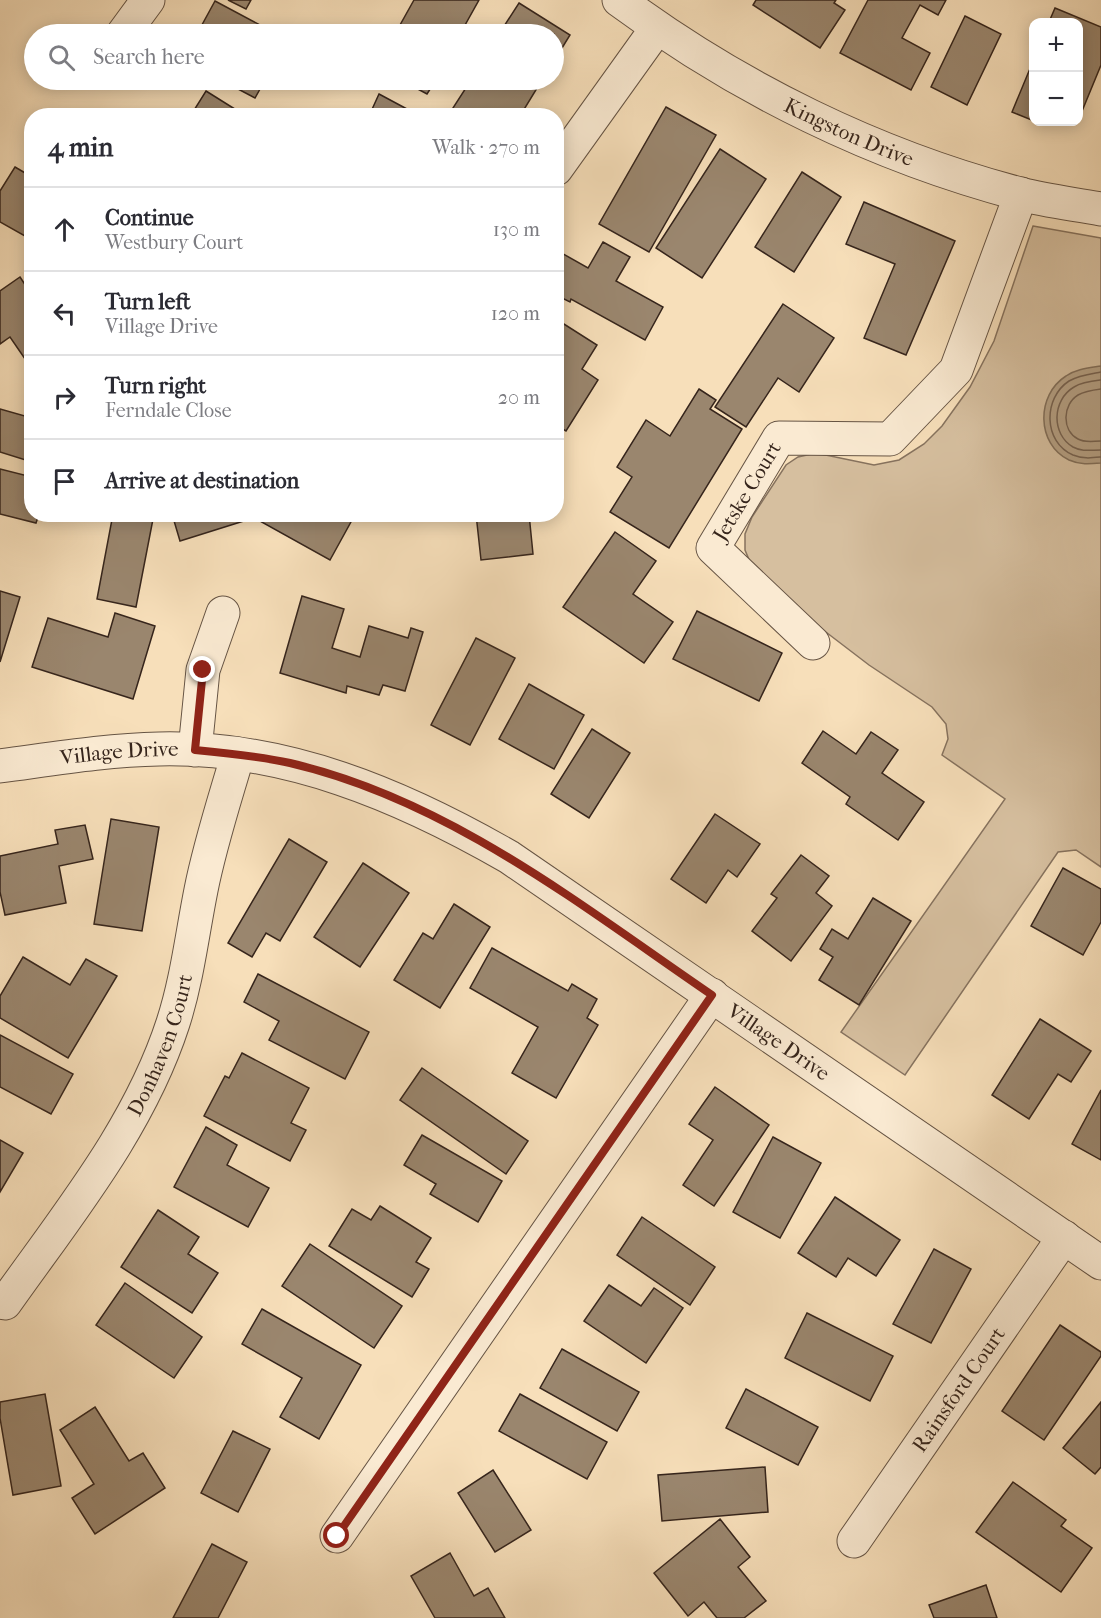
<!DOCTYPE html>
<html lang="en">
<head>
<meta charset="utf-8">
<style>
  :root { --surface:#fff; --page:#f7f7f7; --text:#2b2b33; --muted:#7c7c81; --line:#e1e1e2 }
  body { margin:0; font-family:"IM FELL French Canon",serif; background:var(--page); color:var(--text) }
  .controls { position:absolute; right:18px; top:18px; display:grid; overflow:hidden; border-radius:12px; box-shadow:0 3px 15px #0003 }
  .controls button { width:54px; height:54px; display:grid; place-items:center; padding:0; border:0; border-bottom:2px solid var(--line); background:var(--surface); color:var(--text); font:30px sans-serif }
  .stop { position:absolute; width:18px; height:18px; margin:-14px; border:4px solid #8f2418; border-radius:50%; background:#fff }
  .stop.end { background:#8f2418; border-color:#fff; box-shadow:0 2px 6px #0008 }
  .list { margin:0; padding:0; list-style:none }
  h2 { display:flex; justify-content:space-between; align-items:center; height:78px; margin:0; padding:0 24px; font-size:26px }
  h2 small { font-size:20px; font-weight:400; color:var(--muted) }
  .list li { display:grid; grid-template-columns:39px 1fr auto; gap:18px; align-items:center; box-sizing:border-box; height:84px; padding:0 24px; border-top:2px solid var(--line) }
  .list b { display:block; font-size:22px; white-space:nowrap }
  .list p { margin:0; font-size:20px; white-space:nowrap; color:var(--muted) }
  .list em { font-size:20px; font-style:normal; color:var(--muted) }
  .icon { flex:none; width:33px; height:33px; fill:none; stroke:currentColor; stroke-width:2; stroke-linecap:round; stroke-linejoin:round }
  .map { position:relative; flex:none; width:1101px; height:1618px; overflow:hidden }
  .search { position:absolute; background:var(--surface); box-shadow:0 3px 15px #0003; left:24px; top:24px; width:540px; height:66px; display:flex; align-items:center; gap:15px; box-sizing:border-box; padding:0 21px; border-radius:33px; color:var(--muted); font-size:22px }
  .panel { position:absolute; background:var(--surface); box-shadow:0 3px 15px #0003; left:24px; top:108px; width:540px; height:414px; border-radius:24px }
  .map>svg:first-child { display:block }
  .green { fill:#d6bf9f; stroke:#86725e; stroke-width:1.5 }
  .water { fill:#b5a084; stroke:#826f5a; stroke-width:1.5 }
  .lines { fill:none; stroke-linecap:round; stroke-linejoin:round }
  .shore { stroke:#766250; stroke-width:1.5 }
  .building { fill:#9a866e; stroke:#36251c; stroke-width:1.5 }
  .minor-casing { stroke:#665444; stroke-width:35 }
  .minor { stroke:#faead2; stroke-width:33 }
  .route { stroke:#8f2418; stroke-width:8 }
  .labels { text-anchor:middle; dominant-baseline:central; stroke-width:5; stroke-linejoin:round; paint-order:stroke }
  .street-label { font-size:21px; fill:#36251c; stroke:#faead2 }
</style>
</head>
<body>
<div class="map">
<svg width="1101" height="1618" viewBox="0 0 1101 1618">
  <rect width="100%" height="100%" fill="#f7dfba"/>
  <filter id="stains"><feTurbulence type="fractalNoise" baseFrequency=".00333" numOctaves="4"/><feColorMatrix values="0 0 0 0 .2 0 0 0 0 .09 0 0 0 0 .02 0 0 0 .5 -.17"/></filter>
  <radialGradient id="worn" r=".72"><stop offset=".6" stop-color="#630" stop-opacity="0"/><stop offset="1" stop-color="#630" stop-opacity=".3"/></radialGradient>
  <!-- green -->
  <polygon class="green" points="1033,226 1101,238 1101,867 1076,850 1058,852 905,1075 841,1032 1005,799 942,755 948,739 946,724 932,707 869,665 767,587 753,569 745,550 745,534 752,517 786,465 798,457 816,453 874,465 899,460 924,444 942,426 970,387 994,341"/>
  <!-- water -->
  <path class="water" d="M1101,366V463C1090,464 1080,465 1069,460C1036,444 1036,395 1066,376C1076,369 1089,368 1101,366Z"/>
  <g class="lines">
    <!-- shore -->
    <g class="shore">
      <path d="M1101,372C1090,374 1079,375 1069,381C1043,398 1043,442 1073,455C1083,459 1091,458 1101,457"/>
      <path d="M1101,380C1092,381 1082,382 1074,387C1052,400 1051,434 1073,447C1082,452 1091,450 1101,450"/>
      <path d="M1101,389C1093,390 1085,391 1078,395C1063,404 1061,430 1078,439C1085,443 1093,441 1101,441"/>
    </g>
  </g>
  <!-- building -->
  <g class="building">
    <polygon points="228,0 251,0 246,9"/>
    <polygon points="414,0 479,0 460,34 395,34"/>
    <polygon points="756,0 836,0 834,3 845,10 820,48 753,5"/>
    <polygon points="868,0 946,0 938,15 920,5 902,38 930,53 911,90 840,53"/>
    <polygon points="215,1 277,34 197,34"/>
    <polygon points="519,3 570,35 554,61 554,34 499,34"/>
    <polygon points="1055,8 1101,27 1101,65 1080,116 1078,22 1049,22"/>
    <polygon points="965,16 1001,34 967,105 931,87"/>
    <polygon points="1034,59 1034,121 1012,112"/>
    <polygon points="221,80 265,80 255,98"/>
    <polygon points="401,80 436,80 427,94"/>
    <polygon points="471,80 542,80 520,116 458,116 451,111"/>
    <polygon points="206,91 246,116 191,115"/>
    <polygon points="379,94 420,116 369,116"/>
    <polygon points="666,107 716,135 649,252 599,224"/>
    <polygon points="720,149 766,179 702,278 656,248"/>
    <polygon points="15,167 32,177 32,240 0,222 0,191"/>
    <polygon points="802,172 841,197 794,272 755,247"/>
    <polygon points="864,202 955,241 906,355 864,338 895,264 846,244"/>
    <polygon points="603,242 630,257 616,281 663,307 645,340 571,299 570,302 556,295 558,251 588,268"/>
    <polygon points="20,277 32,295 32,369 10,337 0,344 0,291"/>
    <polygon points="783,304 834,338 799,392 778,378 746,427 715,407"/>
    <polygon points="556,319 597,345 582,369 598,380 566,431 556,425"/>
    <polygon points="699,389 716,400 710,409 742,429 669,548 610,512 632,477 617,467 646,420 670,436"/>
    <polygon points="0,409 32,418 32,462 0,452"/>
    <polygon points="0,469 32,477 32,514 39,514 36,523 0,514"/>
    <polygon points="113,514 154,514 136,607 97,599"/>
    <polygon points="172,514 245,514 247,520 180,541"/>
    <polygon points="261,514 342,514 352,520 330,560 258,520"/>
    <polygon points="476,514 529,514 533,554 481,560"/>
    <polygon points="615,532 656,561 633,594 673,622 644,663 563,607"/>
    <polygon points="0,591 20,597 0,662"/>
    <polygon points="302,596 344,609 332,648 360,657 369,626 408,638 411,628 423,632 405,691 383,685 379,695 347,686 346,693 280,673"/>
    <polygon points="697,611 782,653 759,701 673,659"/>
    <polygon points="115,613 155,626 133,699 32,667 48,618 108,637"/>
    <polygon points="476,638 515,658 470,745 431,725"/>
    <polygon points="529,684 584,715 554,769 499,739"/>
    <polygon points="592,729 630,753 589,818 551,794"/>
    <polygon points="823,731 856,754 871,732 898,750 882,773 924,802 898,840 846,804 850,797 802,763"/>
    <polygon points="715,814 760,844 737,877 728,870 706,903 671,879"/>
    <polygon points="111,819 159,827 142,931 94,924"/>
    <polygon points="85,825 93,859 59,866 66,903 5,915 0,892 0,856 58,844 55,830"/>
    <polygon points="289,839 327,862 280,941 266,933 252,957 228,943"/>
    <polygon points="801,855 829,876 816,893 832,906 791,961 752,931 777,898 771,894"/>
    <polygon points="363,863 409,893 360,967 314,937"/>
    <polygon points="1063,868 1101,889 1101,922 1083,955 1031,926"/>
    <polygon points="873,898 911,921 859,1005 819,980 833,957 820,949 832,929 848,939"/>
    <polygon points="454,904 490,927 440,1008 394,980 423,933 433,939"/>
    <polygon points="492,948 568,991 572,984 597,999 587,1018 598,1025 556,1098 512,1073 538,1027 470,988"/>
    <polygon points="23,957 70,985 86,959 117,976 68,1058 0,1018 0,996"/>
    <polygon points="258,974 369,1032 345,1079 269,1040 279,1021 244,1002"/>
    <polygon points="1040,1019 1091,1051 1071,1082 1058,1074 1029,1119 992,1095"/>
    <polygon points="0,1035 73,1074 51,1114 0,1087"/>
    <polygon points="242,1053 309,1088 291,1123 306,1130 290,1161 204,1116 225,1076 229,1078"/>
    <polygon points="422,1068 528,1141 506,1174 400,1100"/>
    <polygon points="715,1087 769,1125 714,1206 683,1185 713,1140 689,1124"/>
    <polygon points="1101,1090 1101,1160 1072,1144"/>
    <polygon points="206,1127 237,1145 227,1165 269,1188 248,1227 174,1187"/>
    <polygon points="422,1135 502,1181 478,1222 430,1194 436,1184 404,1165"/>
    <polygon points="773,1137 821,1163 780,1238 733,1212"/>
    <polygon points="0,1140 23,1153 0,1192"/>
    <polygon points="835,1197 900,1240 876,1276 848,1258 836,1277 798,1253"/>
    <polygon points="380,1206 431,1238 416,1262 429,1269 412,1297 329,1246 352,1209 371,1220"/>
    <polygon points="158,1210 199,1237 188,1254 218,1273 192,1313 121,1267"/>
    <polygon points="642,1217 715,1267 690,1305 617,1255"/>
    <polygon points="310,1244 402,1306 374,1348 282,1286"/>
    <polygon points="934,1249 971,1269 931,1343 893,1324"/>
    <polygon points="125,1283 202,1337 174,1378 96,1325"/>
    <polygon points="609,1285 641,1306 654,1288 683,1308 646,1363 584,1321"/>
    <polygon points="262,1309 361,1365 319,1439 280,1417 302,1378 242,1344"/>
    <polygon points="807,1313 893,1356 870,1401 785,1358"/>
    <polygon points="1060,1325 1101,1352 1101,1356 1044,1440 1002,1411"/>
    <polygon points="562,1349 639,1392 617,1431 540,1388"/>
    <polygon points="746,1389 818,1427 798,1465 726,1428"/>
    <polygon points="45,1394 61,1486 13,1495 0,1418 0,1402"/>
    <polygon points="520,1394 607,1442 587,1479 499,1431"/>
    <polygon points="1101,1402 1101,1467 1095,1474 1063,1448"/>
    <polygon points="95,1407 129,1461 143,1453 165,1488 95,1534 72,1498 94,1484 60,1430"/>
    <polygon points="233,1431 270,1449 238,1512 201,1493"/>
    <polygon points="765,1467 768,1512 662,1521 658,1475"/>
    <polygon points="493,1470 531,1530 495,1552 458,1493"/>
    <polygon points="1013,1482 1066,1520 1061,1526 1092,1548 1061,1592 976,1532"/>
    <polygon points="720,1519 750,1557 738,1567 766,1601 744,1618 717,1618 704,1602 688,1616 654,1573"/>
    <polygon points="212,1544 247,1562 218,1618 173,1618"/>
    <polygon points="450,1553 474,1596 488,1588 505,1618 435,1618 411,1576"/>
    <polygon points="986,1585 997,1618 934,1618 929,1605"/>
  </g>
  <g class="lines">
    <!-- minor casing -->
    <g class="minor-casing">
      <g id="minor">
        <path id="s1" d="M619,0C739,89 876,156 1020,194C1046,201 1074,204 1101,209"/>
        <polyline points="123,34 148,0"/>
        <polyline points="556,169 657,28"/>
        <path id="s2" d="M813,643L713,548L779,438L890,439L956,370L1021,194"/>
        <polyline points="195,750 203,670 223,613"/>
        <path id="s3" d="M0,766C53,759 106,750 159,749C285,746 401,795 509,857L1101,1263"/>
        <path id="s4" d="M5,1303C67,1215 139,1128 173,1023C187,980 192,935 201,890C210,844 225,799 238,754"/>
        <polyline points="337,1536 712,995"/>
        <path id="s5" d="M854,1541L1064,1237"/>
      </g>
    </g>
    <!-- minor -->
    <use href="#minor" class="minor"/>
  </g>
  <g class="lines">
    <!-- route -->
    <path class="route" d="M203,670L195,750C227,753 259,756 290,763C449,800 580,905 712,995L337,1536"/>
  </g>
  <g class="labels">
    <!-- street labels -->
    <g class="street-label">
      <text stroke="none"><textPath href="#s1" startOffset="266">Kingston Drive</textPath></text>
      <text stroke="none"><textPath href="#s2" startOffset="204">Jetske Court</textPath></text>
      <text stroke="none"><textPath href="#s3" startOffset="120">Village Drive</textPath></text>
      <text stroke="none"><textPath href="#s3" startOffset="858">Village Drive</textPath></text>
      <text stroke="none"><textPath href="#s4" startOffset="303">Donhaven Court</textPath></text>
      <text stroke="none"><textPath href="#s5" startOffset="184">Rainsford Court</textPath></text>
    </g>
  </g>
  <rect width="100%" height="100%" filter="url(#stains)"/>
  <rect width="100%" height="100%" fill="url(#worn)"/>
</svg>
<div class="controls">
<button>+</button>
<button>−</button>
</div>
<div class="stop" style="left:337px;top:1536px"></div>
<div class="stop end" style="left:203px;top:670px"></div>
<div class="search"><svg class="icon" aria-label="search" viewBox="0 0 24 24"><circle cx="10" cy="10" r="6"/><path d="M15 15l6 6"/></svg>Search here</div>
<section class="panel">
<h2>4 min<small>Walk · 270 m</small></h2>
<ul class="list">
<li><svg class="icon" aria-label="ahead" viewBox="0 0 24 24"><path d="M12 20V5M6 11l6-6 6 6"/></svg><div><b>Continue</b><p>Westbury Court</p></div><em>130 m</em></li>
<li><svg class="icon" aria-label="left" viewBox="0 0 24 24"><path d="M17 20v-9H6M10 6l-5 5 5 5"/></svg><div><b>Turn left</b><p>Village Drive</p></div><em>120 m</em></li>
<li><svg class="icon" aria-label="right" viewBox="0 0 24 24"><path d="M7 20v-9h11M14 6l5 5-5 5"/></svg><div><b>Turn right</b><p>Ferndale Close</p></div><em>20 m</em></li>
<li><svg class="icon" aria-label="arrive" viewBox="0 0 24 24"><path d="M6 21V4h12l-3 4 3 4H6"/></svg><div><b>Arrive at destination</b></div></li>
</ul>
</section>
</div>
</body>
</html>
